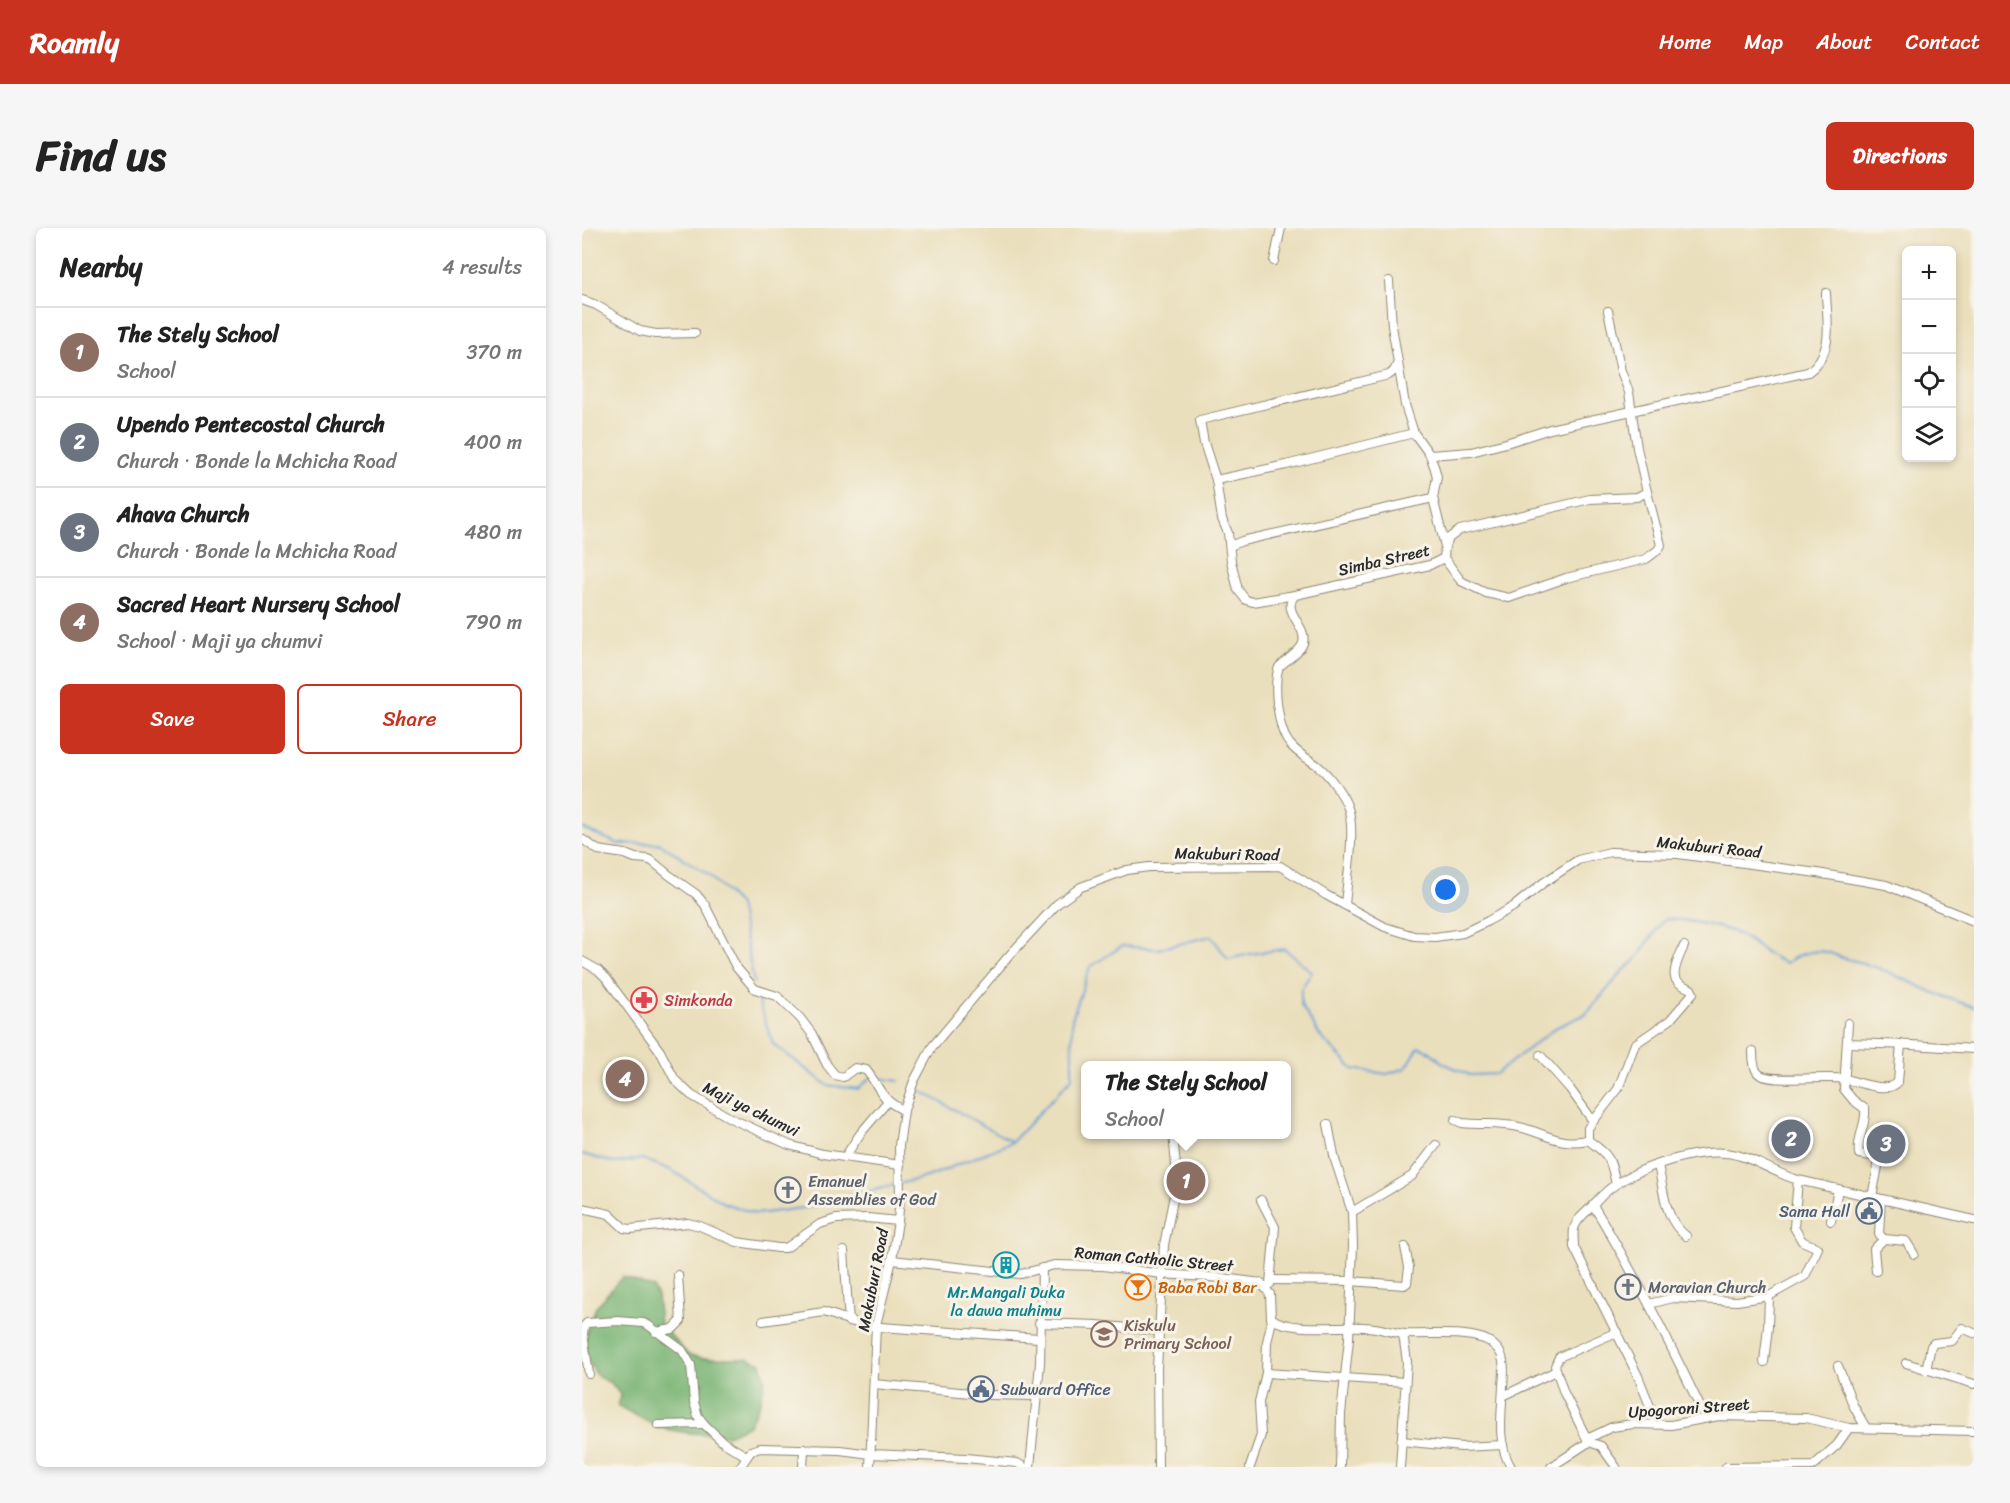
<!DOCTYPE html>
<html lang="en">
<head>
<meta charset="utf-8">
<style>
  :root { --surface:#fff; --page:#f6f6f6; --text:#222; --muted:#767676; --line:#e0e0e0; --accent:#c8321e }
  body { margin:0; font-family:Sriracha,sans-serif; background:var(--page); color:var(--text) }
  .controls { position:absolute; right:18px; top:18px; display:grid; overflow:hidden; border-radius:9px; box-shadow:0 3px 9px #0003 }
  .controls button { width:54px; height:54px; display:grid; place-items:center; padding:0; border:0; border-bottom:2px solid var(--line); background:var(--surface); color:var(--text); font:30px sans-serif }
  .you { position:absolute; left:864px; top:662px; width:21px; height:21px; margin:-15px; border:4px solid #fff; border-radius:50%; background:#1a73e8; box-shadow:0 0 0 9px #1a73e833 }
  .badge { display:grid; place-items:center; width:39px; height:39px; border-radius:50%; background:var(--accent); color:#fff; font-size:20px; font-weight:700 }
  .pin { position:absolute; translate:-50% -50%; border:3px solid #fff; box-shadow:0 2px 6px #0006 }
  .popup { position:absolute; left:499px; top:833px; width:210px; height:78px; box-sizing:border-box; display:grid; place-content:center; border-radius:9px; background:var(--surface); filter:drop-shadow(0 2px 4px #0005); font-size:20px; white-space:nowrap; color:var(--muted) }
  .popup b { font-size:22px; color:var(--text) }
  .popup::after { content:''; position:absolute; left:50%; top:100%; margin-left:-12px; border:12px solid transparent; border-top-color:var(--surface) }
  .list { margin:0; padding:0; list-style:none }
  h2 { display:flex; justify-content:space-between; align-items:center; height:78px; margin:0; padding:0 24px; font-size:26px }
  h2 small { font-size:20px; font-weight:400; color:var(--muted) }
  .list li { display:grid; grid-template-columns:39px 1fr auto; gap:18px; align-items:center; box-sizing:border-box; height:90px; padding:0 24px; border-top:2px solid var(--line) }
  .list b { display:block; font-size:22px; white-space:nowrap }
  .list p { margin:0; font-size:20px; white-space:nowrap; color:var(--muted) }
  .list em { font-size:20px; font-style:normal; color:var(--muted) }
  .actions { display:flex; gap:12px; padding:18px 24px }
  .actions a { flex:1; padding:14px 0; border:2px solid var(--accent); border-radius:9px; text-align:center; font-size:21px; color:var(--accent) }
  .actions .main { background:var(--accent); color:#fff }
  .icon { flex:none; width:33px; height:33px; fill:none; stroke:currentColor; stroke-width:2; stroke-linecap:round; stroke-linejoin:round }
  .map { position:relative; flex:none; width:1392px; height:1239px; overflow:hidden; border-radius:9px }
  header { display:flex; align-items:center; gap:36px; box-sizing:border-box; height:84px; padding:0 30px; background:var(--accent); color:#fff }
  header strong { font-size:28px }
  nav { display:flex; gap:33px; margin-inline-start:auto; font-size:21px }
  .intro { display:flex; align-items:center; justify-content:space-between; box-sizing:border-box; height:144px; padding:0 36px }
  h1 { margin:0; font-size:42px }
  .button { padding:15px 27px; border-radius:9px; background:var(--accent); color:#fff; font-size:21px; font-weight:700 }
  main { display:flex; gap:36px; padding:0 36px }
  aside { flex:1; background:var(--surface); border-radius:9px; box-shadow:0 3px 9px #0003 }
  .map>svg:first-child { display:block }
  .forest { fill:#7ab574; stroke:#527050; stroke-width:1.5 }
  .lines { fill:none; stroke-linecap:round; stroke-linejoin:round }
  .stream { stroke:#669fd5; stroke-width:2 }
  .minor-casing { stroke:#8a8574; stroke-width:10 }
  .minor { stroke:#fff; stroke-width:8 }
  .labels { text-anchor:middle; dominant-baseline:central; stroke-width:6; stroke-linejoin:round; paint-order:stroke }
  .street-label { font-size:16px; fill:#2b2b2b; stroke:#f7f3e8 }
  .health-label { font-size:16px; fill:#be3a42; stroke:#f7f3e8; text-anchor:start }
  .worship-label { font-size:16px; fill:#5b616d; stroke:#f7f3e8; text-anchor:start }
  .service-label { font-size:16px; fill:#4e5e75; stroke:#f7f3e8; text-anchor:end }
  .food-label { font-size:16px; fill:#c56008; stroke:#f7f3e8; text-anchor:start }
  .culture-label { font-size:16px; fill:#0d838f; stroke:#f7f3e8 }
  .education-label { font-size:16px; fill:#785e54; stroke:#f7f3e8; text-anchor:start }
</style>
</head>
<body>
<header>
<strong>Roamly</strong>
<nav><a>Home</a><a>Map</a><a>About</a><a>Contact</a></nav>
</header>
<div class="intro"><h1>Find us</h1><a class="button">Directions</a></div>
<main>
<aside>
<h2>Nearby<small>4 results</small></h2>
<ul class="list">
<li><span class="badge" style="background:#8d6e63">1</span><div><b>The Stely School</b><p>School</p></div><em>370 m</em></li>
<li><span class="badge" style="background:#6b7280">2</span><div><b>Upendo Pentecostal Church</b><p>Church · Bonde la Mchicha Road</p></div><em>400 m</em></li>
<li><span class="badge" style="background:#6b7280">3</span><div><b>Ahava Church</b><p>Church · Bonde la Mchicha Road</p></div><em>480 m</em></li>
<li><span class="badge" style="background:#8d6e63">4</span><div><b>Sacred Heart Nursery School</b><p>School · Maji ya chumvi</p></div><em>790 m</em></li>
</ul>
<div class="actions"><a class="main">Save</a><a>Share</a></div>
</aside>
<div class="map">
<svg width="1392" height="1239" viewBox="0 0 1392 1239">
  <rect width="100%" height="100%" fill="#f7f3e8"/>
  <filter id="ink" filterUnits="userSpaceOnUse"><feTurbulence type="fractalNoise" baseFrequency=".0167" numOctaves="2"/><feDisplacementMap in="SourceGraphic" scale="12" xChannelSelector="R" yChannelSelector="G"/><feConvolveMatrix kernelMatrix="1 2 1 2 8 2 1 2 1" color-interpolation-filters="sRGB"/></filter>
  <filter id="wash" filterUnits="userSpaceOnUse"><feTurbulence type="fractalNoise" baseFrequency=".008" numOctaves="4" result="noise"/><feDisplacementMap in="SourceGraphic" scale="24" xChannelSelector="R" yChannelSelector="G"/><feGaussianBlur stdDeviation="1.35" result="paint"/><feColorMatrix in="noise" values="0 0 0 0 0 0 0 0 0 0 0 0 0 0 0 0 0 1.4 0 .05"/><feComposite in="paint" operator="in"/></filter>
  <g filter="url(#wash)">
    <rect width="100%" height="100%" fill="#eadfbc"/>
    <!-- forest -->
    <polygon class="forest" points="40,1049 70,1059 75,1068 78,1096 107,1127 119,1130 166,1130 179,1135 183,1151 179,1172 167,1197 145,1207 107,1205 77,1200 36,1178 39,1168 30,1156 14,1147 0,1122 0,1117 14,1079"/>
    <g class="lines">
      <!-- stream -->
      <g class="stream">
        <polyline points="0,600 37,616 77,615 127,647 157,677 172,755"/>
        <polyline points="173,763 191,816 245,857 276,861 288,850"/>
        <polyline points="294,850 317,853"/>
        <polyline points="337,862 429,913"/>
        <path d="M0,926L33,935L60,931L89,942L142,975L174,986L221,980L348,948L430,914L490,850V791L508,739L540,718L576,721L629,708L646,731L668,726L703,721L730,744L719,761V777L738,808L771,841L805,846L824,840L837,819L847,823L861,835L888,847L914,846L973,800L1004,786L1042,742L1053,733L1082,691C1099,691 1140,698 1156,706C1173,714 1185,729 1204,735C1216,726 1233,720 1248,725C1253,726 1256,729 1261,730C1295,737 1317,749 1348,763C1362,769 1377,774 1392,779"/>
      </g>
    </g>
  </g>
  <g filter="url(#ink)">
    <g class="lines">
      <!-- minor casing -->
      <g class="minor-casing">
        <g id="minor">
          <polyline points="692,33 699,0"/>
          <polyline points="0,72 14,77 58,103 74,106 113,105"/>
          <path d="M848,227L889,224L924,215L968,201L1226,144C1253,125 1245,94 1244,65"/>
          <polyline points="634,252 704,237 832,205"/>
          <polyline points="648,318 660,313 851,270"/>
          <polyline points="863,318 867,310 878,302 1008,271 1055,269 1065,264 1055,220 1047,164 1039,143 1026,83"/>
          <polyline points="862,330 879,353 904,365 927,370 984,350 1064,331 1076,322 1079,317 1065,264"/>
          <polyline points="713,367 671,374 664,372 656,362 649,333 646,305 640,291 634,252 622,215 618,192 807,147 812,143 816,134"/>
          <path d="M0,611L16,622L43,626L53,630L65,631L70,633L87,647L114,666L123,677L154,739L173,761L195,768L218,790L230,806L245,837L253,847L261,849L273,840L284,842C298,859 299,873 322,882"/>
          <path d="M763,677C765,651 774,602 766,580C761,566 747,547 736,538C726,530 715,526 707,515C699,505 697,488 695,475C694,464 693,449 697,439C703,433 719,423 721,415C726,398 698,383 713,367L848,337L862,330L863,318L851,270L855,249L853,241L848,227L832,205L823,177L810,98L807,53"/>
          <polyline points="0,733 16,742 25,751 78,823 93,852 109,867 148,890 207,917 241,926 318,937"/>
          <path d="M1266,795L1262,861L1271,872L1283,881C1285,896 1274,911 1277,926L1296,929L1297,933L1290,969"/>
          <polyline points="1265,815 1330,817 1392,821"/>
          <path d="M1171,823C1171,829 1171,840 1176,845C1185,856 1245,847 1263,851C1276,854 1307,866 1316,854L1319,816"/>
          <polyline points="958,827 988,861 1011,893"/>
          <path d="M873,892L880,895C899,897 918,895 937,899C964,905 975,918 1006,912"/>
          <polyline points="746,896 753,932 770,984 771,1018 767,1111 759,1186 758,1239"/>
          <polyline points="263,929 278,906 306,873"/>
          <path d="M1076,937C1082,963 1082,991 1104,1008"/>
          <path d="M1034,956C1028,929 1028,928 1006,912V900L1036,861L1053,816L1088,792L1111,765L1109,761C1105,759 1098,757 1095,753C1088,746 1098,727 1102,718"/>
          <polyline points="1299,971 1297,1006 1302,1011 1324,1013 1332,1026"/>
          <polyline points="679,972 693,999 688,1056"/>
          <path d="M1011,977C1053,1046 1089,1117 1123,1189"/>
          <polyline points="0,980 27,986 42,1000 48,1001 106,995 118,998 155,1014 196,1020 204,1020 238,996 254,991 285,990 316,993"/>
          <polyline points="770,984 830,948 854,917"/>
          <polyline points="1249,993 1256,962"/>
          <polyline points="262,1023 267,1094"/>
          <path d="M310,1032L439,1046L472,1037L521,1038L580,1046L641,1050L679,1055L688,1066L689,1090C709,1105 758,1097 783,1099C797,1099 810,1105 824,1106C849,1107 878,1103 902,1111C908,1113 916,1120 919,1126C923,1136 922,1147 921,1158C920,1185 914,1215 929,1239"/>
          <polyline points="1294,1043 1292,1021 1302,1011"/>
          <polyline points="689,1052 768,1053 822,1057 825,1055 827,1039 823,1019"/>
          <polyline points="1067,1076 1091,1070 1155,1073 1187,1068 1223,1048 1236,1020 1220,1013 1212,999 1216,952"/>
          <polyline points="181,1093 242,1084 284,1098 457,1110"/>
          <polyline points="457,1095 515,1097 578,1103"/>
          <polyline points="74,1104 91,1101 99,1093 96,1047"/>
          <polyline points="1182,1134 1186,1099 1187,1068"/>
          <polyline points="1324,1135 1392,1156"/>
          <polyline points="1256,1138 1271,1177 1284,1200"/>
          <polyline points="1344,1142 1349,1118 1352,1115 1370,1113 1380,1100 1392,1105"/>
          <polyline points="684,1145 823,1154"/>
          <polyline points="7,1146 1,1106 2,1098 5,1095 36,1093 61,1095 66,1097 100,1122 109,1137 112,1174 116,1188 122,1196 141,1214 164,1228"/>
          <polyline points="292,1156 410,1167 455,1168"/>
          <polyline points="921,1168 974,1143"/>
          <path d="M1075,1196L1056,1148L992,1019C992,1013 991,1007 992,1001C994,991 1003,986 1009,979C1017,971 1023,963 1033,957C1059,939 1111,922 1143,925C1169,927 1191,945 1216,952L1392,992"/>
          <polyline points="76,1197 122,1196"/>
          <polyline points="1005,1211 1030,1199 1051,1196 1089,1197 1137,1188 1224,1190 1267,1200 1392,1203"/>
          <polyline points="819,1213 880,1219 921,1217"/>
          <polyline points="1006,1213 982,1165 973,1138 977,1129 1035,1104"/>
          <polyline points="158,1239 169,1223 178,1220 258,1222 289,1226 384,1230 435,1235 442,1239"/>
          <polyline points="221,1239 222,1222"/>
          <polyline points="288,1239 294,1097 310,1032 316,993 318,969 317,918 322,882 332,853 350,819 425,730 475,676 499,659 545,642 567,639 698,638 744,667 803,699 832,708 853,709 881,705 906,693 931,679 961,655 996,632 1028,624 1096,626 1235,645 1304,657 1392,693"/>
          <polyline points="448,1239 458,1135 460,1040"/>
          <polyline points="576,1239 575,1140 582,1017 592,967 594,938 591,906"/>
          <polyline points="668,1239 679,1207 677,1174 684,1145 685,1114 690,1092"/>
          <polyline points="818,1239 825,1134 821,1106"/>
          <polyline points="969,1239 1007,1214 1019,1218 1034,1239"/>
          <polyline points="1144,1239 1231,1238 1255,1217 1267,1200"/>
        </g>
      </g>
      <!-- minor -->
      <use href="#minor" class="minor"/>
    </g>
  </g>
  <!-- icons -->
  <defs>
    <g id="pharmacy-ring" transform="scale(1.35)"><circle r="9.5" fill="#f7f3e8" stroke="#e0444e" stroke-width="1.5"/><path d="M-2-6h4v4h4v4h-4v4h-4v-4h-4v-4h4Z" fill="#e0444e"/></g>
    <g id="church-ring" transform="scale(1.35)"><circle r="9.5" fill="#f7f3e8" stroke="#6b7280" stroke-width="1.5"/><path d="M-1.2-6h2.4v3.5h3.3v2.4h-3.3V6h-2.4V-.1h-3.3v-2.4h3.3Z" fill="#6b7280"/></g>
    <g id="civic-ring" transform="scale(1.35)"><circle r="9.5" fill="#f7f3e8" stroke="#5c6f8a" stroke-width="1.5"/><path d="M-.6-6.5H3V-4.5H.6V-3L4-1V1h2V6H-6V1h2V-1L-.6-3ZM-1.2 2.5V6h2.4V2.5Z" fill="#5c6f8a"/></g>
    <g id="building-ring" transform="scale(1.35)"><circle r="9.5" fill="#f7f3e8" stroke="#0f9aa8" stroke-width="1.5"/><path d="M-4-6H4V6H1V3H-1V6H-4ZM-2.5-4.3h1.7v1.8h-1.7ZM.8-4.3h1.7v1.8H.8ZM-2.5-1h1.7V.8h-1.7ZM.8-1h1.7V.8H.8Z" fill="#0f9aa8"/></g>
    <g id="bar-ring" transform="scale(1.35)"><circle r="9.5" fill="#f7f3e8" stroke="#e8710a" stroke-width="1.5"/><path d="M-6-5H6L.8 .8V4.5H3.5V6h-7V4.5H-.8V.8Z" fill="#e8710a"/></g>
    <g id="school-ring" transform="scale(1.35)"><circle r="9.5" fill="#f7f3e8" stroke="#8d6e63" stroke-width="1.5"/><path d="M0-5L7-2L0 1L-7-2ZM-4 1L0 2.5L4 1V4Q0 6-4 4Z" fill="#8d6e63"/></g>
  </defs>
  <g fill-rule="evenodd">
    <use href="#pharmacy-ring" x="62" y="772"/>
    <use href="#church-ring" x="206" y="962"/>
    <use href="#civic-ring" x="1287" y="983"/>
    <use href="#building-ring" x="424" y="1037"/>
    <use href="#bar-ring" x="556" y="1059"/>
    <use href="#church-ring" x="1046" y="1059"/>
    <use href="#school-ring" x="522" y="1106"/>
    <use href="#civic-ring" x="399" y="1161"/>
  </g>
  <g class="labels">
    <!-- street labels -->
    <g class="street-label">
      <text transform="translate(802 332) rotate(-13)">Simba Street</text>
      <text transform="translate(1127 619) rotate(6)">Makuburi Road</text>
      <text transform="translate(645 626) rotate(1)">Makuburi Road</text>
      <text transform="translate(169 881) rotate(26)">Maji ya chumvi</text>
      <text transform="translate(572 1031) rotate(5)">Roman Catholic Street</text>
      <text transform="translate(291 1052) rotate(-79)">Makuburi Road</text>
      <text transform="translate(1107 1180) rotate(-4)">Upogoroni Street</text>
    </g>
    <!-- health labels -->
    <g class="health-label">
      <text x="82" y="772">Simkonda</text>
    </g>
    <!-- worship labels -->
    <g class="worship-label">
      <text x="226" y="953">Emanuel<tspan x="226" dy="18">Assemblies of God</tspan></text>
      <text x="1066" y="1059">Moravian Church</text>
    </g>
    <!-- service labels -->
    <g class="service-label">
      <text x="1268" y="983">Sama Hall</text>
      <text x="418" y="1161" text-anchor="start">Subward Office</text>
    </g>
    <!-- food labels -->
    <g class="food-label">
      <text x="576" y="1059">Baba Robi Bar</text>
    </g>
    <!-- culture labels -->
    <g class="culture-label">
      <text x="424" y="1064">Mr.Mangali Duka<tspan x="424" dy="18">la dawa muhimu</tspan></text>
    </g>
    <!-- education labels -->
    <g class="education-label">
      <text x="542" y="1097">Kiskulu<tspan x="542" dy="18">Primary School</tspan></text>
    </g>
  </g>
</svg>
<div class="controls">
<button>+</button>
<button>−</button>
<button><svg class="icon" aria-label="locate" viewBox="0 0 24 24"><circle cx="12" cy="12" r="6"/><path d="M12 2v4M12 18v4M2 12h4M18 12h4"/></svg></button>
<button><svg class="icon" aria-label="layers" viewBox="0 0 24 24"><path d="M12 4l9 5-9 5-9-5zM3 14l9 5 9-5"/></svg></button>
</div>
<div class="you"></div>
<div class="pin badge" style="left:604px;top:953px;background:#8d6e63">1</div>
<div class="popup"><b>The Stely School</b>School</div>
<div class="pin badge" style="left:1209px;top:911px;background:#6b7280">2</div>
<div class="pin badge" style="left:1304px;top:916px;background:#6b7280">3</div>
<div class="pin badge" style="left:43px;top:851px;background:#8d6e63">4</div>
</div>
</main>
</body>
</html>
